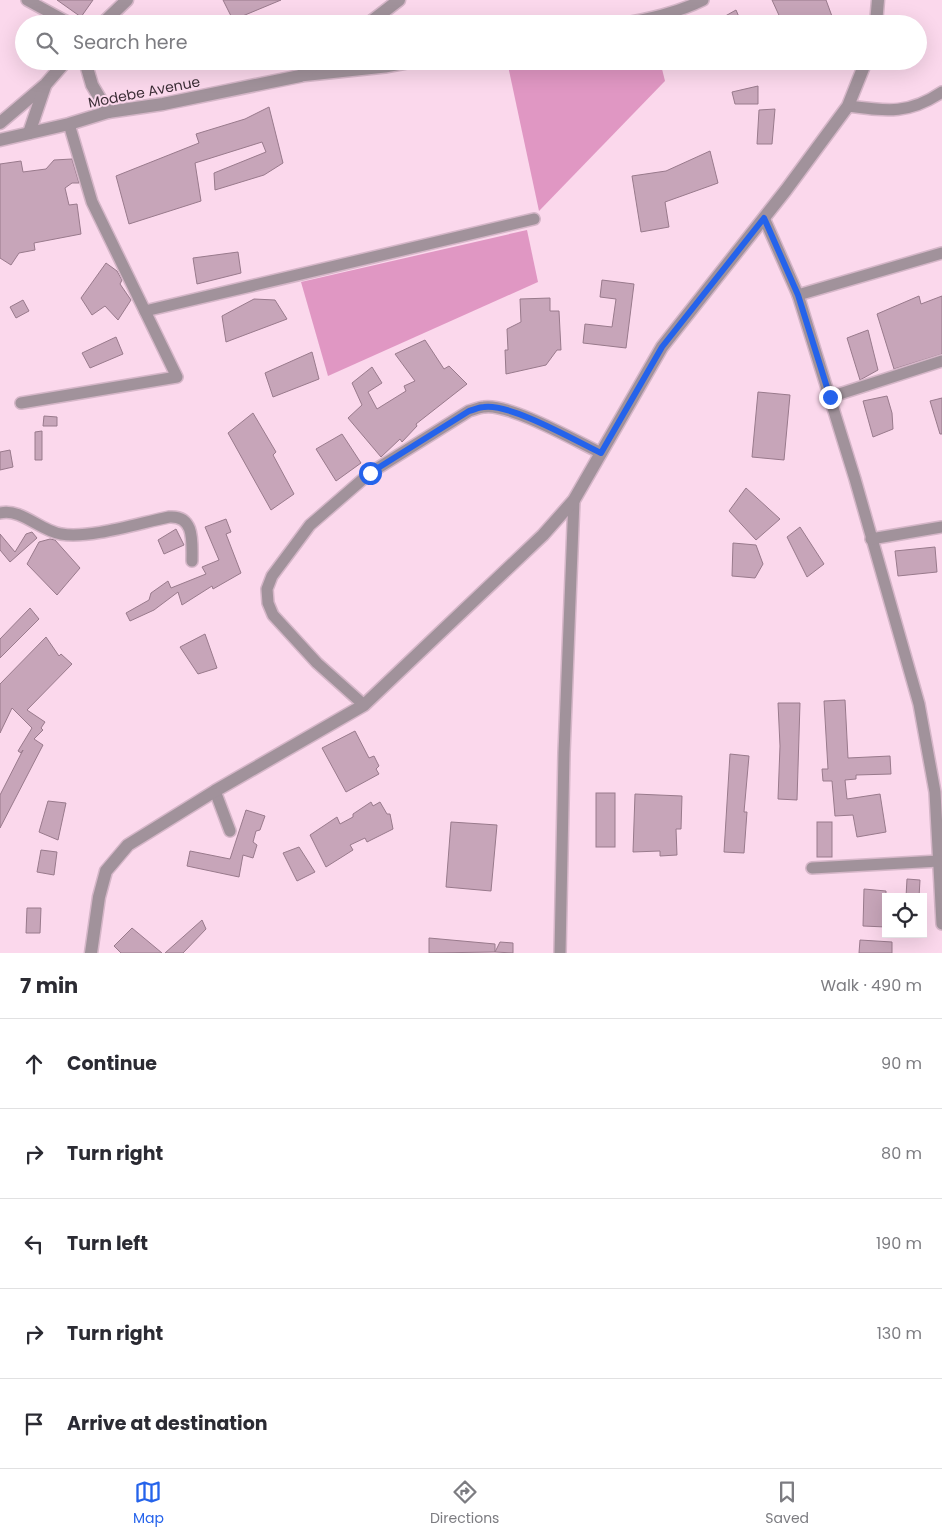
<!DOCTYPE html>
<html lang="en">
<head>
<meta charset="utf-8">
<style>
  :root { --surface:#fff; --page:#f2f2f3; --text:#2b2b33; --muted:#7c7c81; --line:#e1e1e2; --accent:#2563eb }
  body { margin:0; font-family:Poppins,sans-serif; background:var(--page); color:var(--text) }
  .controls { position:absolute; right:15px; bottom:15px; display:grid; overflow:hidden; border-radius:0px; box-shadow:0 5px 20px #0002 }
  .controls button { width:45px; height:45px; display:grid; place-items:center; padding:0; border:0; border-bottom:1px solid var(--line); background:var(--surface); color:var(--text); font:25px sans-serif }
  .stop { position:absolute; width:15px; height:15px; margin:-11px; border:4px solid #2563eb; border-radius:50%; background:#fff }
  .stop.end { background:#2563eb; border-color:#fff; box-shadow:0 1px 5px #0008 }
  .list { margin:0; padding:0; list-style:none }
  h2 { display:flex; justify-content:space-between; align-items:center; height:65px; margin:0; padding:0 20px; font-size:21px }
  h2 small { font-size:16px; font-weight:400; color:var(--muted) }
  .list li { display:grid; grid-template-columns:32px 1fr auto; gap:15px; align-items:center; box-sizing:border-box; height:90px; padding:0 20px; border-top:1px solid var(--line) }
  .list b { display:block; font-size:19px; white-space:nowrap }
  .list em { font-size:16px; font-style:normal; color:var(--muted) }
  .icon { flex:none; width:28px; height:28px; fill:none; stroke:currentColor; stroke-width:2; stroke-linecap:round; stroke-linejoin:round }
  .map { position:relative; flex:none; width:942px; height:953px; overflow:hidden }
  .search { position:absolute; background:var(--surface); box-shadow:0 5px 20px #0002; left:15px; right:15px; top:15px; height:55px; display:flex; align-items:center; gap:12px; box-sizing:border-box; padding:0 18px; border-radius:28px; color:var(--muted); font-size:19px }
  .sheet { height:515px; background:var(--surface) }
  nav { display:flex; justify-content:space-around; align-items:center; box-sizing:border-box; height:70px; border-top:1px solid var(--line); background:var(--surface); font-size:14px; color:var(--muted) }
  nav a { display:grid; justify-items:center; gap:2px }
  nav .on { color:var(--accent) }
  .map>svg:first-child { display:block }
  .green { fill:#e097c3 }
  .building { fill:#c7a5b9; stroke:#997a8c }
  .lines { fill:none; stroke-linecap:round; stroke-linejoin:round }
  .minor-casing { stroke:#d5b6c8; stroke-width:14 }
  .tertiary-casing { stroke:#d5b6c8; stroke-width:15 }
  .minor { stroke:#a1929b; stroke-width:11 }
  .tertiary { stroke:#a1929b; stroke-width:12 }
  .route { stroke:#2563eb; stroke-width:6 }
  .labels { text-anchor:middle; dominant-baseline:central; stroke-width:4; stroke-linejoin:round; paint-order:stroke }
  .street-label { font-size:14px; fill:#3d2f37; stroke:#fbd8ec }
</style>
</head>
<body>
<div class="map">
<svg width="942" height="953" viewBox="0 0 942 953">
  <rect width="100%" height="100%" fill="#fbd8ec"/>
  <!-- green -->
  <g class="green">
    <polygon points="507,61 660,61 665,81 539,211"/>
    <polygon points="527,230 538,282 328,376 301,282"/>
  </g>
  <!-- building -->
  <g class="building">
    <polygon points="57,0 93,0 81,17"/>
    <polygon points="223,0 281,0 233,20"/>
    <polygon points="772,0 826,0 833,19 824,24 783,24"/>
    <polygon points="736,10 742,24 711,24"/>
    <polygon points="758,86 758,104 735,104 732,92"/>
    <polygon points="269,107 283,163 264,175 215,190 214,173 266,152 262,142 195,163 201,201 129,224 116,176 199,143 196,134 245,119"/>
    <polygon points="775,109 772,144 757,144 759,110"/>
    <polygon points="710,151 718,183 665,202 669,227 641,232 632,176 666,171"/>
    <polygon points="72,159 79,183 72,183 65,188 69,205 77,204 81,234 34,243 35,250 19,253 11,265 0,258 0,164 21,161 23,172 46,169 54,160"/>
    <polygon points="238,252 241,273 197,284 193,258"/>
    <polygon points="106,263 117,271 122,280 120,284 131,300 118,320 105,306 92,315 81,298"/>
    <polygon points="602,280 634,284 626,348 583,343 585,324 612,327 616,299 600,297"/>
    <polygon points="919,296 921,304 942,296 942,354 894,369 877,314"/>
    <polygon points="550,298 550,311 559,311 561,350 557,350 546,365 506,374 505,350 508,350 507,329 521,322 520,299"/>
    <polygon points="254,299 275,300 287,319 226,342 222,316"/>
    <polygon points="23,300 29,311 16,318 10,307"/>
    <polygon points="868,330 878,370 860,380 847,338"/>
    <polygon points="116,337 123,354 90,368 82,353"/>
    <polygon points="425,340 444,369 449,366 467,384 416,424 417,426 402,442 400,439 381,457 348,418 362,405 352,383 372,367 382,383 368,392 377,409 406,391 404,386 415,381 395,354"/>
    <polygon points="312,352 319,379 273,397 265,373"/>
    <polygon points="758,392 790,395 784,460 752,457"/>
    <polygon points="887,396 892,413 893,429 873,437 863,401"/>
    <polygon points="942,398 942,434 940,434 930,401"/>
    <polygon points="253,413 276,452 273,455 294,494 271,510 228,433"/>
    <polygon points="44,416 57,417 57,426 43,426"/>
    <polygon points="42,431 42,460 35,460 35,432"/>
    <polygon points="342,434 361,463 336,481 316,449"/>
    <polygon points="10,450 13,467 0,470 0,452"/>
    <polygon points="746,488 780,519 756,540 729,511"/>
    <polygon points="226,519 231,532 226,534 241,573 213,589 212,586 182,605 178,592 154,610 130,621 126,613 149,600 151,593 168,581 171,588 206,574 202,567 219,560 205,527"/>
    <polygon points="800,527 824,564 807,577 787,537"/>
    <polygon points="176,529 184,545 164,554 158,540"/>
    <polygon points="32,532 37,538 10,562 0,550 0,534 15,552 26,534"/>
    <polygon points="50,539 55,540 80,568 57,595 27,564 39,542"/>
    <polygon points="733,543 756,545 763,564 755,578 732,576"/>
    <polygon points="935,547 937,572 898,576 895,551"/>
    <polygon points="30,608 39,619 0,658 0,639"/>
    <polygon points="205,634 217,668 198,674 180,647"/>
    <polygon points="46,637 59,656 61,654 72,664 27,710 45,722 41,728 43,730 34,739 43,745 0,828 0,795 23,750 21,753 18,751 32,728 12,708 0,733 0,684"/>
    <polygon points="845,700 848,758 890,756 891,774 856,775 856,779 845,780 847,799 880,794 886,832 857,837 853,815 835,816 832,781 823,781 822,769 828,769 824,701"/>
    <polygon points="778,703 800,703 797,800 778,799 780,746"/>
    <polygon points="355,731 369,758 374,756 379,766 376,769 379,774 346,792 322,748"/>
    <polygon points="730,754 749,756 744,812 747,812 744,853 724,852"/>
    <rect x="596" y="793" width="19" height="54"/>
    <polygon points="635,794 682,796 681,829 676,829 677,855 660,856 660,851 633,852"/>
    <polygon points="48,801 66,803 58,840 39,832"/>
    <polygon points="371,802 373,806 380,802 387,814 390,814 393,829 367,842 365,838 350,845 353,850 326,867 310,835 337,817 340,824 353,817 353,814"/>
    <polygon points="246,810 265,816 260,830 256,831 253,842 257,845 253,858 243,855 239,877 187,866 190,851 230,859"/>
    <polygon points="451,822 497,825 491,891 446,887"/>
    <rect x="817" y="822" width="15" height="35"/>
    <polygon points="299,847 315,872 297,881 283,853"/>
    <polygon points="41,850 57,852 54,875 37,872"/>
    <polygon points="907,879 920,880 919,897 906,897"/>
    <polygon points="864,889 886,891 886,927 863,926"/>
    <polygon points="27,908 41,908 40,933 26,933"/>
    <polygon points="202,920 206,929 183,953 165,953"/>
    <polygon points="132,928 162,953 121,953 114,946"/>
    <polygon points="429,938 495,944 495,952 429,953"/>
    <polygon points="860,940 892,942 892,953 859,953"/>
    <polygon points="500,942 513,943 513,953 495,952"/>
  </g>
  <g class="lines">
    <!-- minor casing -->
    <g class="minor-casing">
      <g id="minor">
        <polyline points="27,0 71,24"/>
        <path d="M620,24C648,19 677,13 703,0"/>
        <polyline points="300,76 385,67 417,61"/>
        <path d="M848,106C886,111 908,115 942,92"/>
        <polyline points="764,218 798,295 855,479 919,704 935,792 942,924"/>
        <polyline points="798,295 942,253"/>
        <polyline points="145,311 534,219"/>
        <polyline points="830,397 942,361"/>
        <polyline points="21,403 177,377 92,202 69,124"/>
        <path d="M0,513C22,508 40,531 61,534C90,539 139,523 169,517C195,515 192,542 192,561"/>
        <polyline points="871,539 942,527"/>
        <path d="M364,705L317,663L273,615L268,603L267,589L272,576L310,525L370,473L469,411C474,410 479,407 484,407C509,403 576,441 601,453"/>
        <polyline points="215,791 230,831"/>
        <polyline points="812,868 939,861"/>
        <polyline points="560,953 564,753 574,500"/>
      </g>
    </g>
    <!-- tertiary casing -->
    <g class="tertiary-casing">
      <g id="tertiary">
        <polyline points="102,24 127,0"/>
        <polyline points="368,24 399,0"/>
        <polyline points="876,24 878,0"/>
        <polyline points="85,61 92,85 108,112"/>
        <polyline points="0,123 46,84 66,61"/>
        <polyline points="29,133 45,86"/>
        <polyline points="0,140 69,124 108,112 163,104 300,76 319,61"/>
        <polyline points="91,953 99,897 106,871 128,845 215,791 364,705 543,535 574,500 662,347 786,190 848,106 866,61"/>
      </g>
    </g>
    <!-- minor -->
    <use href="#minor" class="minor"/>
    <!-- tertiary -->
    <use href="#tertiary" class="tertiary"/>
  </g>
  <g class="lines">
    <!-- route -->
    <path class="route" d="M370,473L469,411C474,410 479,407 484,407C510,403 576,441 601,453L662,347L764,218L798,295L830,397"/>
  </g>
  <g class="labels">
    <!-- street labels -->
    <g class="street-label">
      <text transform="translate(144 92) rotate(-11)">Modebe Avenue</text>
    </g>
  </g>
</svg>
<div class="controls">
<button><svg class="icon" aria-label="locate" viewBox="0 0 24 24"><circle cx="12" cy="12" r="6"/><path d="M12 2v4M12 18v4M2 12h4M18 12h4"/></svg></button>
</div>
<div class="stop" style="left:370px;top:473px"></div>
<div class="stop end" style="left:830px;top:397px"></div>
<div class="search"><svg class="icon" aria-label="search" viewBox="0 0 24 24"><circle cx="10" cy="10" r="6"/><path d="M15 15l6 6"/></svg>Search here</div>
</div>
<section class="sheet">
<h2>7 min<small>Walk · 490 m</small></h2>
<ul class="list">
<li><svg class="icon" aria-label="ahead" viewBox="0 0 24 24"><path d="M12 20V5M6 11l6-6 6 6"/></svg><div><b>Continue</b></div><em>90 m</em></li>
<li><svg class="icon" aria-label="right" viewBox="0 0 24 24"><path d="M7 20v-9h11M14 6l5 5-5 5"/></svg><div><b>Turn right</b></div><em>80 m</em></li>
<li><svg class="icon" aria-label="left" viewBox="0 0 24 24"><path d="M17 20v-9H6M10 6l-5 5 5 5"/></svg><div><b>Turn left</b></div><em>190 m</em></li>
<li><svg class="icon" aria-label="right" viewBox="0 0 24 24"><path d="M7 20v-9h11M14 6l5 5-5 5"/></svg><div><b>Turn right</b></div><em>130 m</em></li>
<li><svg class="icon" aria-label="arrive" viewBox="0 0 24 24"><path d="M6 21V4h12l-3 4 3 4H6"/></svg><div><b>Arrive at destination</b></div></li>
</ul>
</section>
<nav>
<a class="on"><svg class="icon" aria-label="map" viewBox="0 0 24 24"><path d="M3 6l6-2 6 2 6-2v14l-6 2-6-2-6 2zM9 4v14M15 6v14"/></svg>Map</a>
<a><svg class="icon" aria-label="directions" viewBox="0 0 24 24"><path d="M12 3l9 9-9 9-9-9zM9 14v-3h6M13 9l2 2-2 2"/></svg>Directions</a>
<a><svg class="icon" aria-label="saved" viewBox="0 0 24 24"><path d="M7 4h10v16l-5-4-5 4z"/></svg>Saved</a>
</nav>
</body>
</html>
